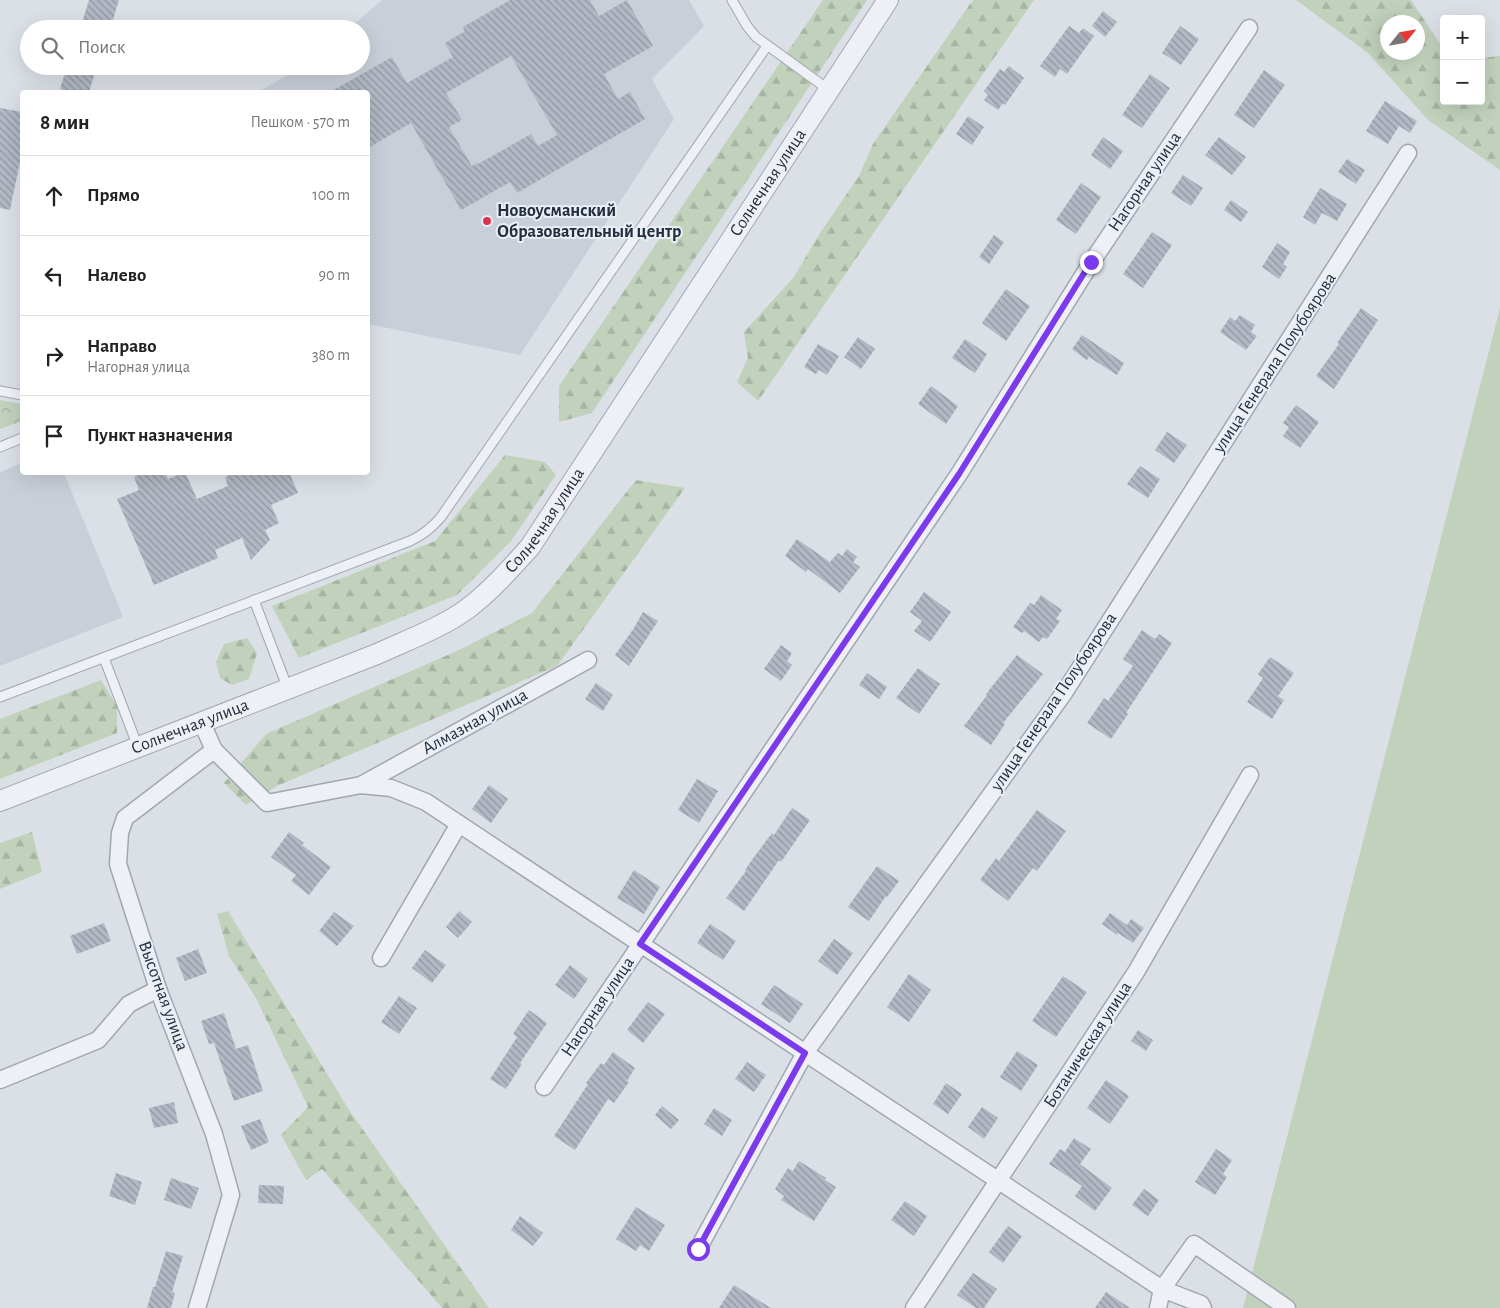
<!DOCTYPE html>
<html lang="ru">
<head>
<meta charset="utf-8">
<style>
  :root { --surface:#fff; --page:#f6f6f6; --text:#222; --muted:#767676; --line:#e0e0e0 }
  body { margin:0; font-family:"Alegreya Sans",sans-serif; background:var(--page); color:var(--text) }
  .controls { position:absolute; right:15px; top:15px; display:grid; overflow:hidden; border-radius:5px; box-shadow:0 5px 20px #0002 }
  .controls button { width:45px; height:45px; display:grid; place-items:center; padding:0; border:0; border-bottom:1px solid var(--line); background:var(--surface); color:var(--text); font:25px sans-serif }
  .compass { position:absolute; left:1380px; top:15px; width:45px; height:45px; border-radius:50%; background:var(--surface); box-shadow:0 5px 20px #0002; rotate:59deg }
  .stop { position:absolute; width:15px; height:15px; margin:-11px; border:4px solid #7c3aed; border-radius:50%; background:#fff }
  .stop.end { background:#7c3aed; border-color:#fff; box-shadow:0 1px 5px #0008 }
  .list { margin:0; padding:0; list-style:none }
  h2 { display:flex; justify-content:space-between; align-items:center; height:65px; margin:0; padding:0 20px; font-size:21px }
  h2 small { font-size:16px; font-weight:400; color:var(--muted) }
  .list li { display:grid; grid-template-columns:32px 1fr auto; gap:15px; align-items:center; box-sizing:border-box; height:80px; padding:0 20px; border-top:1px solid var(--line) }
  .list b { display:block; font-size:19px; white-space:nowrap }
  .list p { margin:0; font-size:16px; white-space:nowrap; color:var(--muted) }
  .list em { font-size:16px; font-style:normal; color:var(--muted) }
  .icon { flex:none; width:28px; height:28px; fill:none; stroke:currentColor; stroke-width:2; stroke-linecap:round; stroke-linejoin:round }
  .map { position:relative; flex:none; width:1500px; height:1308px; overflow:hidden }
  .search { position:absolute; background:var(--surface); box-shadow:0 5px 20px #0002; left:20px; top:20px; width:350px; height:55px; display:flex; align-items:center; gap:12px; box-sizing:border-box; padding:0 18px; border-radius:28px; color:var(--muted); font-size:19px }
  .panel { position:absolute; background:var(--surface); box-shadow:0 5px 20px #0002; left:20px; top:90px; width:350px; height:385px; border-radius:5px }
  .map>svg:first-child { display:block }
  .built { fill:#c9cfd9 }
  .grass { fill:#c1d1bb }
  .forest { fill:url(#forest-firs); fill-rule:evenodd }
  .park { fill:url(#park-crowns) }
  .building { fill:url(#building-back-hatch); fill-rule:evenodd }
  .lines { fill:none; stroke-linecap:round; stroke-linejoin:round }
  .service-casing { stroke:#a0a7b1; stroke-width:11 }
  .minor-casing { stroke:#a0a7b1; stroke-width:19 }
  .tertiary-casing { stroke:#a0a7b1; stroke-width:22 }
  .service { stroke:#eef0f5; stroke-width:9 }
  .minor { stroke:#eef0f5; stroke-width:16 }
  .tertiary { stroke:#eef0f5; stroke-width:20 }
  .route { stroke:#7c3aed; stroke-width:6 }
  .poi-dot { fill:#d8334f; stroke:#eaeff5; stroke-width:2 }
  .labels { text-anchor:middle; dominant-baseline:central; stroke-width:4; stroke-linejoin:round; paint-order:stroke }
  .street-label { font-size:18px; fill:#242e3e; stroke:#eaeff5 }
  .poi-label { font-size:18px; font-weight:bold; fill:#242e3e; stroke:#eaeff5; text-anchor:start }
</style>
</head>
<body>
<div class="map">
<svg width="1500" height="1308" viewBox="0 0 1500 1308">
  <defs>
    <pattern id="forest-firs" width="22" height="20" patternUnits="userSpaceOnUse" patternTransform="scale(1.25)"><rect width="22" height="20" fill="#c1d1bb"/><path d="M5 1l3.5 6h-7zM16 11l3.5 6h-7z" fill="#a6b4a2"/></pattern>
    <pattern id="park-crowns" width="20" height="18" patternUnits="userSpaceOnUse" patternTransform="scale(1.25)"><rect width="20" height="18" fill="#c1d1bb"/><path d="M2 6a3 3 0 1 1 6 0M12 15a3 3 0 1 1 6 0" fill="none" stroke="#a6b4a2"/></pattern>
    <pattern id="building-back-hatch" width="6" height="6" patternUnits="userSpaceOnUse" patternTransform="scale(1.25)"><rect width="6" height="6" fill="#b2b9c4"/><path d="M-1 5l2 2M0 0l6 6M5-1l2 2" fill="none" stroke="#9197a1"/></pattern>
  </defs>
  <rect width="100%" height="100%" fill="#dbe0e7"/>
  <!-- built -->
  <g class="built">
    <polygon points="382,0 689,0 704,26 652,79 674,119 520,355 368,324 368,92 258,92 303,66 361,66 361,29 348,29"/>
    <polygon points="22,463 22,472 64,473 123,617 0,666 0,472"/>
  </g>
  <!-- grass -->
  <polygon class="grass" points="1500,308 1500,1308 1243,1308"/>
  <!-- forest -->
  <g class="forest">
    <polygon points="823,0 867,0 592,413 559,422 559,386"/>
    <polygon points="974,0 1034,0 758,401 737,382 748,358 744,332 793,278 822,230 859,176 873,144 970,4"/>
    <path d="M1296,0H1411L1444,50V101H1481V58L1500,56V170L1428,120L1368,53ZM1388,22H1418V52H1388Z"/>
    <polygon points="505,455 545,462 556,475 511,541 457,595 299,658 272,606 435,541"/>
    <polygon points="636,480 685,488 557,666 277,786 246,805 224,783 266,734 457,651 532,613"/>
    <polygon points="247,638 257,653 249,679 232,685 220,678 216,662 224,644"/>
    <polygon points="101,680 117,706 117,733 0,779 0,719"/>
    <polygon points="32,832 42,872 0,889 0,843"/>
    <polygon points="228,911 349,1110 489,1308 442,1308 322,1169 306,1180 281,1135 308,1107 256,998 229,956 217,914"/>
  </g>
  <!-- park -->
  <polygon class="park" points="0,400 22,404 22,421 0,429"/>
  <!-- building -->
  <g class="building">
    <polygon points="89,0 119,0 110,29 80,29"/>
    <path d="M510,0H590L599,16L627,0L653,46L604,74L618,99L630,92L645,119L517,193L510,182L461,210L411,123L368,148V92H330L392,57L407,83L453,57L445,43L465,31L463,27ZM511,56L557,135L538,146L531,134L478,164L477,163L472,166L449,127L462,120L446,93Z"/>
    <polygon points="1103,11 1117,22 1105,37 1092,26"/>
    <polygon points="1069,26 1079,33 1083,28 1094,36 1067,74 1060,69 1055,77 1040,66"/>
    <polygon points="1180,26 1199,39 1181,65 1162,53"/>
    <polygon points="67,66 97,66 89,92 71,92 60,89"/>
    <polygon points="1009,66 1024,78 1005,105 1003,103 998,110 984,100 988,95 984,91 1000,69 1004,72"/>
    <polygon points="1264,70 1285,85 1254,128 1234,115"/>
    <polygon points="1150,74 1170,88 1142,128 1122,115"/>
    <polygon points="1385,101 1417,121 1410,133 1399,126 1388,144 1366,131"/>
    <polygon points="0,108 22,112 22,152 10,210 0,208"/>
    <polygon points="968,116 984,127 972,145 956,134"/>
    <polygon points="1103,137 1123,151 1110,169 1091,155"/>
    <polygon points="1219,137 1246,157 1232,175 1205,155"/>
    <polygon points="1347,159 1365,170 1356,184 1338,172"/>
    <polygon points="1183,175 1203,188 1191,206 1171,193"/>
    <polygon points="1081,183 1101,197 1076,234 1056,220"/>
    <polygon points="1320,188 1347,204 1337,221 1322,213 1315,225 1303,217"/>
    <polygon points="1231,200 1248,212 1241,222 1224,210"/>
    <polygon points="1152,232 1172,245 1143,288 1123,274"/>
    <polygon points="994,235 1004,242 989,264 979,257"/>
    <polygon points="1277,243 1290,252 1283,264 1287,267 1279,279 1262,267"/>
    <polygon points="1006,289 1030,306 1006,341 982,323"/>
    <polygon points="1361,308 1378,320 1334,389 1316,376 1339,344 1337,343"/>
    <polygon points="1240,315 1255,325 1251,332 1257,336 1246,350 1220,332 1230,317 1235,321"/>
    <polygon points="1082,335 1124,363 1117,375 1089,357 1087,360 1072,349"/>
    <polygon points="858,337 875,349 861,369 844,357"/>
    <polygon points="965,339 987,354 975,373 952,358"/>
    <polygon points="818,344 839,356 827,375 819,370 816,374 804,367"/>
    <polygon points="931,386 958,406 946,424 918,404"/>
    <polygon points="1296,405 1319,422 1300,448 1283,436 1289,427 1283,423"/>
    <polygon points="1167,432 1187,445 1174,463 1155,450"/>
    <polygon points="1140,466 1160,479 1148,498 1127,484"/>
    <polygon points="145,472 165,472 168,479 185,472 197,499 228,486 225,477 236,472 289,472 298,493 271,505 279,523 265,530 270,540 251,560 242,538 215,550 218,558 154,585 117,499 139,490 134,477"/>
    <polygon points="797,539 830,562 838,553 842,556 847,549 857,557 853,562 860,567 840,593 808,569 806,572 785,556"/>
    <polygon points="924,592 951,612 930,642 914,631 922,621 910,612"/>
    <polygon points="1041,595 1062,610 1056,619 1060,621 1047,639 1043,637 1039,642 1024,631 1022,633 1013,627 1030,603 1034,605"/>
    <polygon points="643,612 658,621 629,666 615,655 634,628"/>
    <polygon points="1142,630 1155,639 1159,634 1172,643 1126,713 1128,714 1111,739 1087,723 1104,698 1108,701 1133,666 1123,659"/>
    <polygon points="781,645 792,653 787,661 792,665 781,681 764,669"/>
    <polygon points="1017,655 1043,674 1003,723 1005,724 991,745 964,726 987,695 986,694"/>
    <polygon points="1270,657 1294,673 1278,696 1284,700 1272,719 1247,702 1263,678 1258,674"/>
    <polygon points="918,668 940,684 919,714 896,698"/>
    <polygon points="867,673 887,687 879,699 859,685"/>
    <polygon points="596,683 613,695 603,711 585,699"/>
    <polygon points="697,779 718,791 699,823 678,810"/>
    <polygon points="489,785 508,799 491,823 472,809"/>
    <polygon points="792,808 810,820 781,862 779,860 744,911 726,898 746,871 745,870 754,857 772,833 774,835"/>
    <polygon points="1037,810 1066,831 1037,871 1033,868 1008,901 980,880 996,858 999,861"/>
    <polygon points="289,832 304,843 302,845 331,867 309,895 291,881 296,875 271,857"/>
    <polygon points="877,866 899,881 887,897 886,896 869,921 848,907"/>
    <polygon points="634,870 660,887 644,914 617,898"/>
    <polygon points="459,911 472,922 458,938 446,927"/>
    <polygon points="334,912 354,926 337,946 319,931"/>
    <polygon points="1110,913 1127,925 1131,919 1144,928 1133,943 1118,933 1117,935 1102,924"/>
    <polygon points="104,923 111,941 77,954 70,936"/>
    <polygon points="710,924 736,941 723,960 697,943"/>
    <polygon points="834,939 853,953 837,975 818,961"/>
    <polygon points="198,949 207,973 185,981 176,958"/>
    <polygon points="425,950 446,965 432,983 412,968"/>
    <polygon points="570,965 588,979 574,999 555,985"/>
    <polygon points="909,974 931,990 909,1022 887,1007"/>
    <polygon points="1063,976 1087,992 1056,1037 1032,1021"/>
    <polygon points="774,985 803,1004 790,1023 761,1004"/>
    <polygon points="399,996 417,1008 399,1034 381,1022"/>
    <polygon points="648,1002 665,1014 643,1043 627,1030"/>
    <polygon points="529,1010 547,1023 520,1063 522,1064 506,1089 490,1079 517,1037 513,1034"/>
    <polygon points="224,1013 236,1049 248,1045 263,1091 234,1101 214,1043 209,1044 201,1021"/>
    <polygon points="1138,1030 1153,1040 1146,1051 1131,1041"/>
    <polygon points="1017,1051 1038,1065 1021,1091 1000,1077"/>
    <polygon points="613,1052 635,1068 627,1081 629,1082 614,1103 608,1099 575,1150 554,1136 588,1084 586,1083 601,1063 604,1065"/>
    <polygon points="747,1062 766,1075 754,1092 735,1079"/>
    <polygon points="1106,1080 1129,1096 1110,1124 1087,1108"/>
    <polygon points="946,1083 962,1094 948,1114 933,1104"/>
    <polygon points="174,1102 178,1123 154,1128 149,1108"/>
    <polygon points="662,1106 679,1120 671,1129 655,1115"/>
    <polygon points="982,1107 998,1118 984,1139 968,1127"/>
    <polygon points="714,1108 732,1120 722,1136 704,1124"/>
    <polygon points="260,1119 269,1142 251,1150 241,1126"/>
    <polygon points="1074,1138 1091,1149 1080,1164 1112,1188 1095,1211 1075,1196 1082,1186 1049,1164 1060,1149 1065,1152"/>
    <polygon points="1216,1149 1232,1160 1223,1174 1227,1177 1215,1195 1195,1182"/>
    <polygon points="799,1161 826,1178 825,1180 836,1187 814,1221 781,1200 784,1196 775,1189 788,1168 793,1171"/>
    <polygon points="116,1173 142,1182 135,1205 109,1196"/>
    <polygon points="171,1178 199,1188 191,1209 164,1200"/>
    <polygon points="259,1185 284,1186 283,1204 258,1203"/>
    <polygon points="1144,1189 1159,1200 1148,1216 1132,1205"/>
    <polygon points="905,1201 927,1216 914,1236 891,1220"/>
    <polygon points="636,1207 665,1225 649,1251 640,1245 636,1251 616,1239"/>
    <polygon points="520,1216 543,1233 533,1246 511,1230"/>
    <polygon points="1008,1226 1022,1236 1003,1263 989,1252"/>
    <polygon points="166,1251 183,1256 172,1292 175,1293 171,1308 147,1308 153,1287 155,1287"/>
    <polygon points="973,1273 997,1289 984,1308 976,1308 957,1295"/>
    <polygon points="734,1285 771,1308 719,1308"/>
    <polygon points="1106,1292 1130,1308 1095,1308"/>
  </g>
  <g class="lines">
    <!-- service casing -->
    <g class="service-casing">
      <g id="service">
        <polyline points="732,0 747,26 756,37 829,90"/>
        <polyline points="0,391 22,395"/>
        <polyline points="0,447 22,438"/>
        <polyline points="254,600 288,689"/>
        <polyline points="104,658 138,747"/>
        <path d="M0,697L410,541C423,535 432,528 441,517L767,46"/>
      </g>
    </g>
    <!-- minor casing -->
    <g class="minor-casing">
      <g id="minor">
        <polyline points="214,750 267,803 361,785 391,788 426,802 1162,1289 1194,1244 1287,1308"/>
        <polyline points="361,785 588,660"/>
        <polyline points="381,958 459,824"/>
        <polyline points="0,1080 98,1040 129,1004 158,989"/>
        <polyline points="544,1087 959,474 1091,263 1249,28"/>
        <polyline points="698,1249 805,1053 1064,693 1408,153"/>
        <polyline points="197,1308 231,1195 214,1134 158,989 118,864 120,833 125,818 214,750 202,723"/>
        <polyline points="914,1308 1136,972 1250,775"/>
        <polyline points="1158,1308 1162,1289 1201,1304 1203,1308"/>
      </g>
    </g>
    <!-- tertiary casing -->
    <g class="tertiary-casing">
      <g id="tertiary">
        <path id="s1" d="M0,801L377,654C405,641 443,627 467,609C491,591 510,569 530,547L888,0"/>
      </g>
    </g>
    <!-- service -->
    <use href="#service" class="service"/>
    <!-- minor -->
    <use href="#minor" class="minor"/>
    <!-- tertiary -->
    <use href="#tertiary" class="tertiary"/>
  </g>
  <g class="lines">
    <!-- route -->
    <polyline class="route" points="698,1249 805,1053 640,944 959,474 1091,262"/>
  </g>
  <!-- markers -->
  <circle class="poi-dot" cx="487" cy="221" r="5"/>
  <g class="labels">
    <!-- street labels -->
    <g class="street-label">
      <text transform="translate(1145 182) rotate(-56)">Нагорная улица</text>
      <text stroke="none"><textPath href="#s1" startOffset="1029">Солнечная улица</textPath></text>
      <text transform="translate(1275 363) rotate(-57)">улица Генерала Полубоярова</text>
      <text stroke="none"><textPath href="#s1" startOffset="624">Солнечная улица</textPath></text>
      <text transform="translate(1054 702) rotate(-56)">улица Генерала Полубоярова</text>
      <text transform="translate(475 722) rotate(-29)">Алмазная улица</text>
      <text stroke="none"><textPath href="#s1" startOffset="204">Солнечная улица</textPath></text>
      <text transform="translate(163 996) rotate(70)">Высотная улица</text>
      <text transform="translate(598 1007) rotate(-56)">Нагорная улица</text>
      <text transform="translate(1088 1045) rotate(-57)">Ботаническая улица</text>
    </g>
    <!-- poi labels -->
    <g class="poi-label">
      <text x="497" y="211">Новоусманский<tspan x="497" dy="21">Образовательный центр</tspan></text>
    </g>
  </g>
</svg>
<div class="controls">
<button>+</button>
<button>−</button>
</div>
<svg class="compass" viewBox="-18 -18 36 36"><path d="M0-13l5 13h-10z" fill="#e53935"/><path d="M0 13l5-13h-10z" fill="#767676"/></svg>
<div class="stop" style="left:698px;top:1249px"></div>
<div class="stop end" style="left:1091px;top:262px"></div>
<div class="search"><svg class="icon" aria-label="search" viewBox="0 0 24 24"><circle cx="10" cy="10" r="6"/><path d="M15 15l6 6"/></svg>Поиск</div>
<section class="panel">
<h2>8 мин<small>Пешком · 570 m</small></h2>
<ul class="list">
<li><svg class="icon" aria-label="ahead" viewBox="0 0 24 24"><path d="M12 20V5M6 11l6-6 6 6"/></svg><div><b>Прямо</b></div><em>100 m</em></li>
<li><svg class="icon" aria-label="left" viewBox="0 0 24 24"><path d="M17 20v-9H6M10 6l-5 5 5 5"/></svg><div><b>Налево</b></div><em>90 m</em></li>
<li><svg class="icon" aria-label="right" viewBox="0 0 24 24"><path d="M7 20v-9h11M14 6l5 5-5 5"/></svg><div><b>Направо</b><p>Нагорная улица</p></div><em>380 m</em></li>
<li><svg class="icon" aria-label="arrive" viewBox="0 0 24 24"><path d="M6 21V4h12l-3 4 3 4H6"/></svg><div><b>Пункт назначения</b></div></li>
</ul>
</section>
</div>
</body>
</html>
